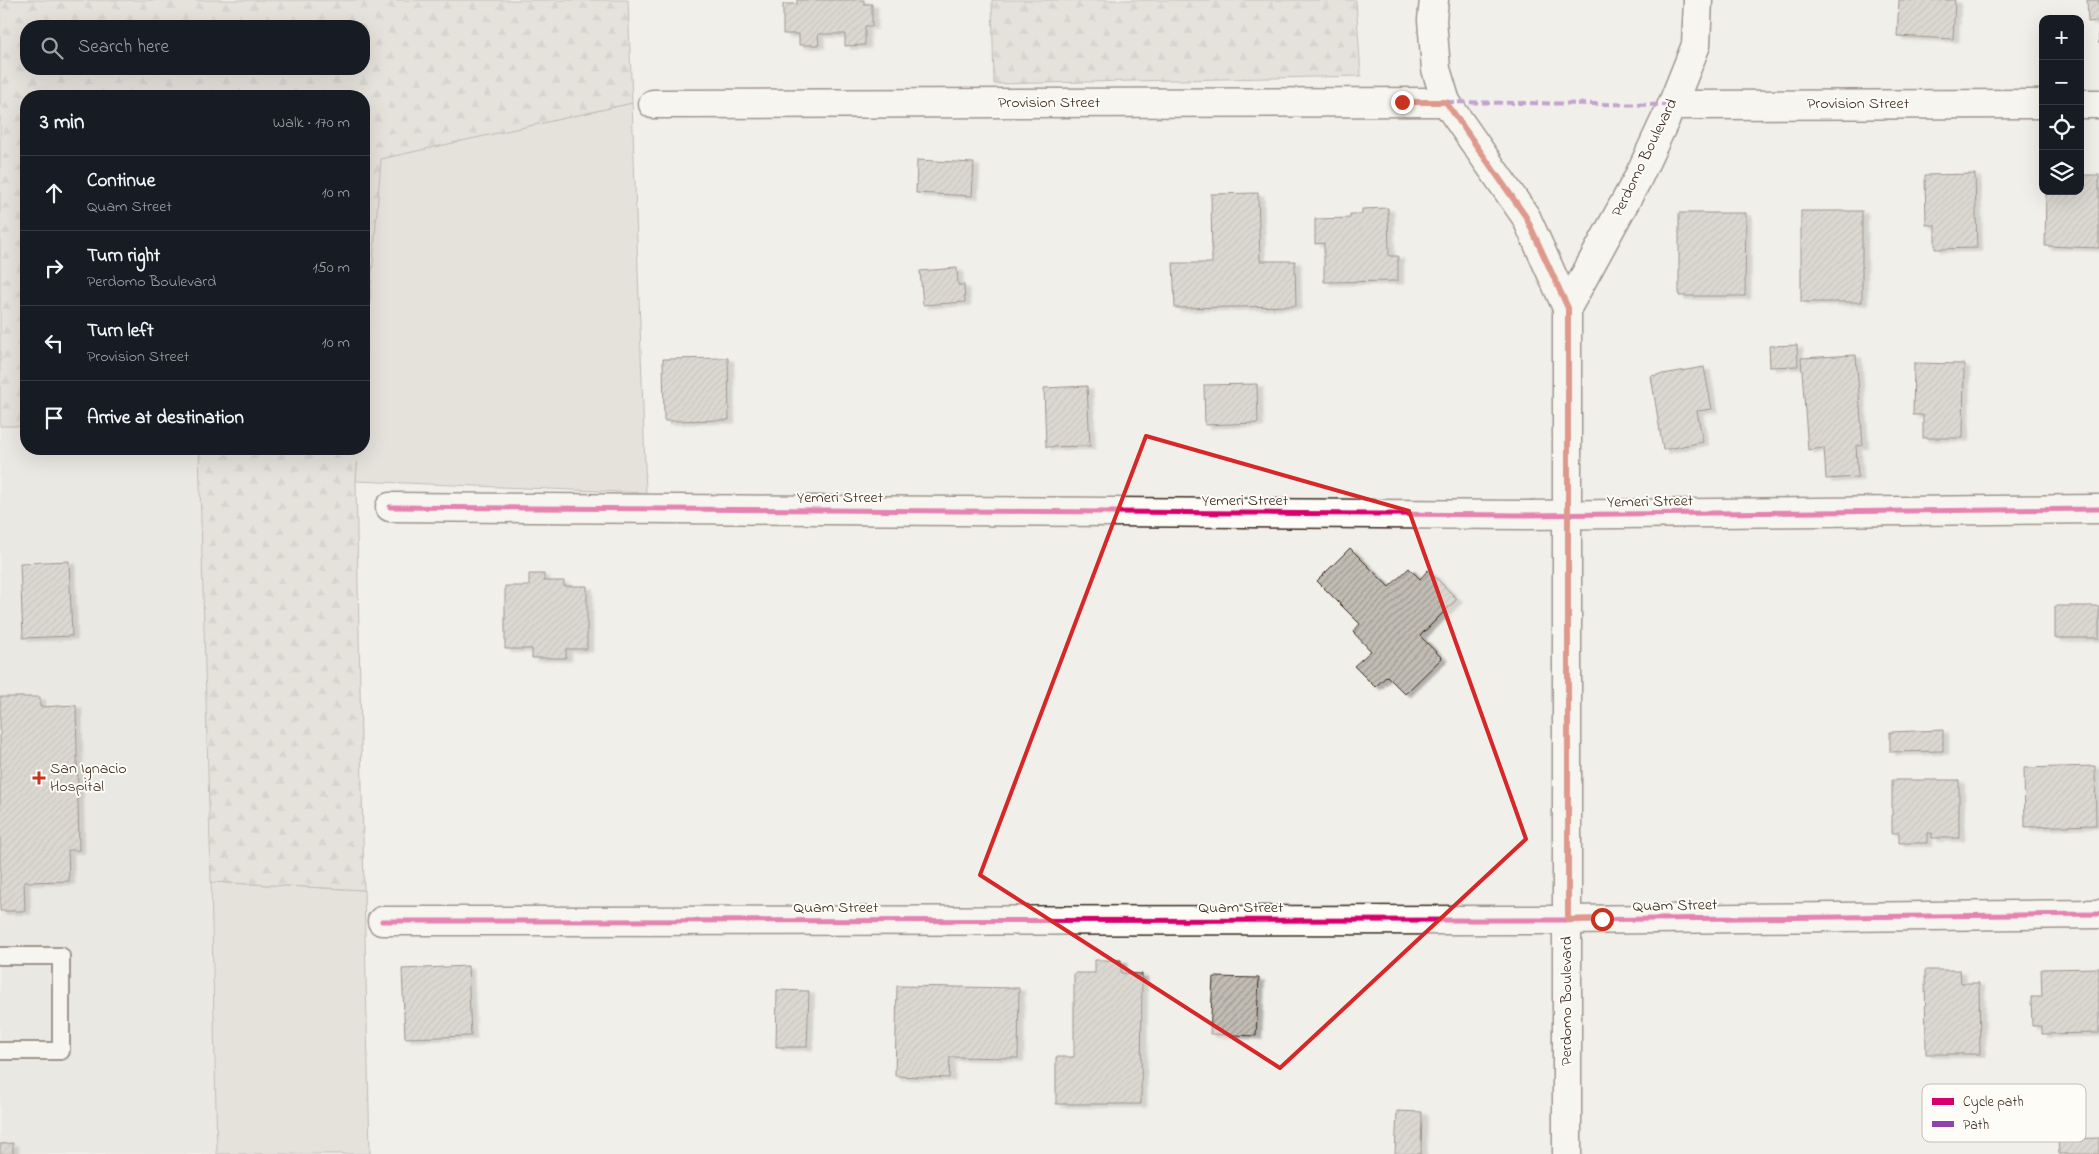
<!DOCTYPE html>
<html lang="en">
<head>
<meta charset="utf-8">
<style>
  :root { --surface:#171b24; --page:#20242c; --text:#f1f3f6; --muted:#9ea1a6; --line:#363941 }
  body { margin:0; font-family:"Indie Flower",sans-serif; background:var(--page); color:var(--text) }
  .controls { position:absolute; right:15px; top:15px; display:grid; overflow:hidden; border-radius:10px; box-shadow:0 5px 20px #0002 }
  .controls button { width:45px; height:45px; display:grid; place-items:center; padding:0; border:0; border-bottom:1px solid var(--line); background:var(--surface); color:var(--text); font:25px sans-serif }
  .stop { position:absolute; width:15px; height:15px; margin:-11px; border:4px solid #c8321e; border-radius:50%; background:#fff }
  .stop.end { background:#c8321e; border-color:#fff; box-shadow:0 1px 5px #0008 }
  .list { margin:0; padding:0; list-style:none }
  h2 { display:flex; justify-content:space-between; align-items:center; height:65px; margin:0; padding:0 20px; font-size:21px }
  h2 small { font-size:16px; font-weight:400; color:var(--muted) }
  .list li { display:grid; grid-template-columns:32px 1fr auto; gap:15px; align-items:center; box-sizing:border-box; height:75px; padding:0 20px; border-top:1px solid var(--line) }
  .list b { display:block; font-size:19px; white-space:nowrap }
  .list p { margin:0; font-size:16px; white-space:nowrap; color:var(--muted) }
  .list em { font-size:16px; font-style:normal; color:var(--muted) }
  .icon { flex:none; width:28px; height:28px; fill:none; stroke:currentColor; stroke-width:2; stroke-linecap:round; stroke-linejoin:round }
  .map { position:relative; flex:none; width:2099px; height:1154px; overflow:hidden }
  .search { position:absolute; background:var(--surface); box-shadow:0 5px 20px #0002; left:20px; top:20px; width:350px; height:55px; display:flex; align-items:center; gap:12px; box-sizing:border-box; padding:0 18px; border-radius:20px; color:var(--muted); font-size:19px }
  .panel { position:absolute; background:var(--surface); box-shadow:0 5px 20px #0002; left:20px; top:90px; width:350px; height:365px; border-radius:20px }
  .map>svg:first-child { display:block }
  .built { fill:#e3e0da }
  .green { fill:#d7d2cc; stroke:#897e75 }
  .forest { fill:url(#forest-firs); stroke:#897e75; fill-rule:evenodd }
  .building { fill:url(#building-hatch); stroke:#3b2a1e; filter:url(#shadow) }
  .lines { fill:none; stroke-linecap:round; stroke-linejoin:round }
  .lane-casing { stroke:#3b2a1e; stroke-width:20 }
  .street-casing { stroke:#3b2a1e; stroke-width:31 }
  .lane { stroke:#fdfcf7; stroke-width:16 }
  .street { stroke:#fdfcf7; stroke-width:28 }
  .quiet { stroke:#8e44ad; stroke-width:4; stroke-dasharray:8 4; stroke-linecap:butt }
  .cycleway-casing { stroke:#fdfcf7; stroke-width:8 }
  .cycleway { stroke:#d6006c; stroke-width:5 }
  .route { stroke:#c8321e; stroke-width:6 }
  .marked { fill:none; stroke:#d62828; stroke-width:4; stroke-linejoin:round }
  .poi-dot { fill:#c8321e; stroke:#fdfcf7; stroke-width:2 }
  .labels { text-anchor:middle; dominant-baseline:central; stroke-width:4; stroke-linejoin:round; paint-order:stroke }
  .street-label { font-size:16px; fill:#3b2a1e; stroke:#fdfcf7 }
  .poi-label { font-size:16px; fill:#3b2a1e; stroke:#fdfcf7; text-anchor:start }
  .key { fill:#fdfcf7; stroke:#c3bdb6; stroke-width:1 }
  .key-label { font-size:14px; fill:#3b2a1e }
</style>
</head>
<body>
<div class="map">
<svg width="2099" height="1154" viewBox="0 0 2099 1154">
  <defs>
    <pattern id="forest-firs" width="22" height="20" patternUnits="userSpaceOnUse" patternTransform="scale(1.25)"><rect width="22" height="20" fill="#d7d2cc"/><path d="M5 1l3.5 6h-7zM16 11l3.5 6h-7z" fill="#b9b4af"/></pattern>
    <pattern id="building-hatch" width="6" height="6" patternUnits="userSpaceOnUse" patternTransform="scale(1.25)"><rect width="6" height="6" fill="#c1bcb4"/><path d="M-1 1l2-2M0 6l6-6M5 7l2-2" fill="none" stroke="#9e9992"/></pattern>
    <filter id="shadow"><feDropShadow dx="5.5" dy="3" stdDeviation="1" flood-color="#0004"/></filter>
  </defs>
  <rect width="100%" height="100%" fill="#f1efea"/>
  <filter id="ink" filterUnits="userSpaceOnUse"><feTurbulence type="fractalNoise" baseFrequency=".02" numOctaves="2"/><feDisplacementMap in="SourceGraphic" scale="10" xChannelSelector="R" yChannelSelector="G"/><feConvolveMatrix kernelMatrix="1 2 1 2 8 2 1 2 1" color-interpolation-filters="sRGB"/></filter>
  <g filter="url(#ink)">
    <!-- built -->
    <polygon class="built" points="0,426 26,426 26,449 199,449 217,1154 0,1154"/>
    <!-- green -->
    <g class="green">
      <polygon points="632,103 646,493 356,481 358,449 364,449 364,378 380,159"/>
      <polygon points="211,882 364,890 370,1154 217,1154"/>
    </g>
    <!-- forest -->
    <g class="forest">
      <path d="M0,0H628L632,103L381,159L364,378V96H26V426H0ZM364,26V69H26V26Z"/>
      <polygon points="992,0 1356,0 1361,76 994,84"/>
      <polygon points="199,449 358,449 356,481 364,890 211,882"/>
    </g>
    <!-- building -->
    <g class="building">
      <polygon points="797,0 864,0 864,4 872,4 872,26 865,26 865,45 845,46 845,34 818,34 819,45 799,45 799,34 783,34 783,4 797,4"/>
      <polygon points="1899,0 1955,0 1953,39 1897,36"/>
      <polygon points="2087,0 2099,0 2099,44 2098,21 2088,22"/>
      <polygon points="917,160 974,163 972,196 916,193"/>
      <polygon points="1975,174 1977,248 1935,249 1935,225 1926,225 1925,175"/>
      <polygon points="2080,175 2099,175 2099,248 2045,246 2046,191 2080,191"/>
      <polygon points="1258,193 1260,261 1295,261 1296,306 1175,308 1173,263 1212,263 1211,194"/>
      <polygon points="1388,208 1389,256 1398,256 1398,281 1324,282 1324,243 1315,244 1315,219 1350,218 1350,214 1362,214 1362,209"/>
      <rect x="1801" y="211" width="61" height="91"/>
      <polygon points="1679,213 1746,213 1745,296 1679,296"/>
      <polygon points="957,268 958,285 964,285 965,302 923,305 920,271"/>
      <polygon points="1797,345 1798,366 1770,367 1769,346"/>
      <polygon points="1856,355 1863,445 1856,446 1858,477 1826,479 1824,448 1808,450 1801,358"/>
      <polygon points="728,358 729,420 664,421 663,359"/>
      <polygon points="1914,363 1964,364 1963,438 1923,438 1923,415 1913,415"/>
      <polygon points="1704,367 1712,409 1697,411 1703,442 1663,450 1651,376"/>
      <polygon points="1257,384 1258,423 1205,425 1204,385"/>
      <polygon points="1087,386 1090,446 1046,447 1044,388"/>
      <polygon points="1350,548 1389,587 1409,568 1420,579 1428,570 1457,599 1420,636 1442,658 1405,694 1387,676 1375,687 1354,666 1371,651 1353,632 1360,624 1317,581"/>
      <polygon points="69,561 72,636 23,638 20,563"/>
      <polygon points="529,574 544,574 544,581 564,581 564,586 587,586 587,649 566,649 566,658 532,658 532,649 505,649 505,586 529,586"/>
      <rect x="2055" y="606" width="44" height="32"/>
      <polygon points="0,697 40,697 40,707 76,705 79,850 68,850 69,881 24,882 25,911 0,911"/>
      <polygon points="1943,730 1943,751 1890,752 1890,732"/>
      <polygon points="2095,766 2096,825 2025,827 2024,768"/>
      <polygon points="1892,780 1959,780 1959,838 1932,838 1932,833 1927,833 1927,843 1899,843 1899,833 1892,833"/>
      <polygon points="1095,960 1121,960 1121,973 1142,974 1141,1104 1056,1104 1056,1057 1074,1057 1074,973 1095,973"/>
      <polygon points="468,966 471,1036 405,1038 402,969"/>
      <polygon points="2099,968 2099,1033 2042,1034 2042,1026 2032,1026 2031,997 2042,997 2041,969"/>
      <polygon points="1925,970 1960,970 1961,983 1979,983 1980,1054 1926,1054"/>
      <polygon points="1213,977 1259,978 1256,1036 1210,1034"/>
      <polygon points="897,986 1019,988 1018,1058 950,1057 949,1078 895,1076"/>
      <polygon points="777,990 809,991 807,1047 776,1047"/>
      <polygon points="1397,1111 1422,1112 1421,1154 1395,1154"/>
      <polygon points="2099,1138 2099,1154 2059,1154 2058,1139"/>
      <polygon points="13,1143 13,1154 0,1154 0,1144"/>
    </g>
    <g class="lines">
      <!-- lane casing -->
      <g class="lane-casing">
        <polyline id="lane" points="0,956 61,956 61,1051 0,1051"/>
      </g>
      <!-- street casing -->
      <g class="street-casing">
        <g id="street">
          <polyline points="1434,0 1432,20 1436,69 1446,102 1526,217 1567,308 1567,1154"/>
          <polyline points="653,104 1446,102"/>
          <polyline points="2080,104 2099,104"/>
          <polyline points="1672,105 2043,104"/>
          <polyline points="1567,308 1637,180 1672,105 1696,45 1698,0"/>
          <polyline points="390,507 1525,515 2099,509"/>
          <polyline points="382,921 1567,920 2099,914"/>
        </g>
      </g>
      <!-- lane -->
      <use href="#lane" class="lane"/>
      <!-- street -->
      <use href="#street" class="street"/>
      <!-- quiet -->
      <polyline class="quiet" points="1446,102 1672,105"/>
      <!-- cycleway casing -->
      <g class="cycleway-casing">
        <g id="cycleway">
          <polyline points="390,507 1525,515 2099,509"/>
          <polyline points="382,921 1567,920 2099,914"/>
        </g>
      </g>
      <!-- cycleway -->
      <use href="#cycleway" class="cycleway"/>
    </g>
  </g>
  <g class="lines" filter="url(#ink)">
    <!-- route -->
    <polyline class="route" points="1402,102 1446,102 1526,217 1568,308 1568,920 1602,919"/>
  </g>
  <!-- marked area -->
  <path d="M0 0H2099V1154H0ZM1146,436L1409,511L1526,839L1280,1068L980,875Z" fill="#f1efea" fill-opacity=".55" fill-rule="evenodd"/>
  <path class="marked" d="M1146,436L1409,511L1526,839L1280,1068L980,875Z"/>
  <!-- markers -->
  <path class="poi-dot" d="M36.5 770.5h5v5h5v5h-5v5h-5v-5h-5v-5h5z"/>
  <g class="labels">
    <!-- street labels -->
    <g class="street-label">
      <text x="1049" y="103">Provision Street</text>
      <text x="1858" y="104">Provision Street</text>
      <text transform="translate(1645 158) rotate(-64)">Perdomo Boulevard</text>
      <text x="840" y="498">Yemeri Street</text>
      <text x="1245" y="501">Yemeri Street</text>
      <text transform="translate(1650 502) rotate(-1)">Yemeri Street</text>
      <text transform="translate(1675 906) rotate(-1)">Quam Street</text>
      <text x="836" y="908">Quam Street</text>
      <text x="1241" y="908">Quam Street</text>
      <text transform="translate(1567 1001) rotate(-90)">Perdomo Boulevard</text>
    </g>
    <!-- poi labels -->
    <g class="poi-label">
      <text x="50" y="769">San Ignacio<tspan x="50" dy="18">Hospital</tspan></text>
    </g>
  </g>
  <!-- legend -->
  <rect x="1922" y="1084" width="164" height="58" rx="8" class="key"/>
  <rect x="1932" y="1098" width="22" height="7" fill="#d6006c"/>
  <rect x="1932" y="1121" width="22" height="6" fill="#8e44ad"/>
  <g class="key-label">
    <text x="1963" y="1106">Cycle path</text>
    <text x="1963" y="1129">Path</text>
  </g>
</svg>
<div class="controls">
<button>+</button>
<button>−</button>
<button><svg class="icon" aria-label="locate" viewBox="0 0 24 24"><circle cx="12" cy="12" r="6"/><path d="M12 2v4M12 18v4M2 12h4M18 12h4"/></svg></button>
<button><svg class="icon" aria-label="layers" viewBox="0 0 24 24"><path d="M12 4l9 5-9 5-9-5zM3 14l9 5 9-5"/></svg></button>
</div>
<div class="stop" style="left:1602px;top:919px"></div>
<div class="stop end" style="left:1402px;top:102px"></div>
<div class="search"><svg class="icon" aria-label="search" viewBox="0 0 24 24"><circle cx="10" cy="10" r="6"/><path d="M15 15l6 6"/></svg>Search here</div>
<section class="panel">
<h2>3 min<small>Walk · 170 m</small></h2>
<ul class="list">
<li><svg class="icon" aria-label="ahead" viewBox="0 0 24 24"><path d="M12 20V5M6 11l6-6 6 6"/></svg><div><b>Continue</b><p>Quam Street</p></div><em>10 m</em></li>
<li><svg class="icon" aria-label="right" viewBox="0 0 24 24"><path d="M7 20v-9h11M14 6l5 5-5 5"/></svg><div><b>Turn right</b><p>Perdomo Boulevard</p></div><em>150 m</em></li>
<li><svg class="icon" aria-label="left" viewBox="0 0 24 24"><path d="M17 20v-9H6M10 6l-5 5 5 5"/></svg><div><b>Turn left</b><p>Provision Street</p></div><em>10 m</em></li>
<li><svg class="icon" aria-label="arrive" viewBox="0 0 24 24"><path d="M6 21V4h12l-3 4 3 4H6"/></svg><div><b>Arrive at destination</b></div></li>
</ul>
</section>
</div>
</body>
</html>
